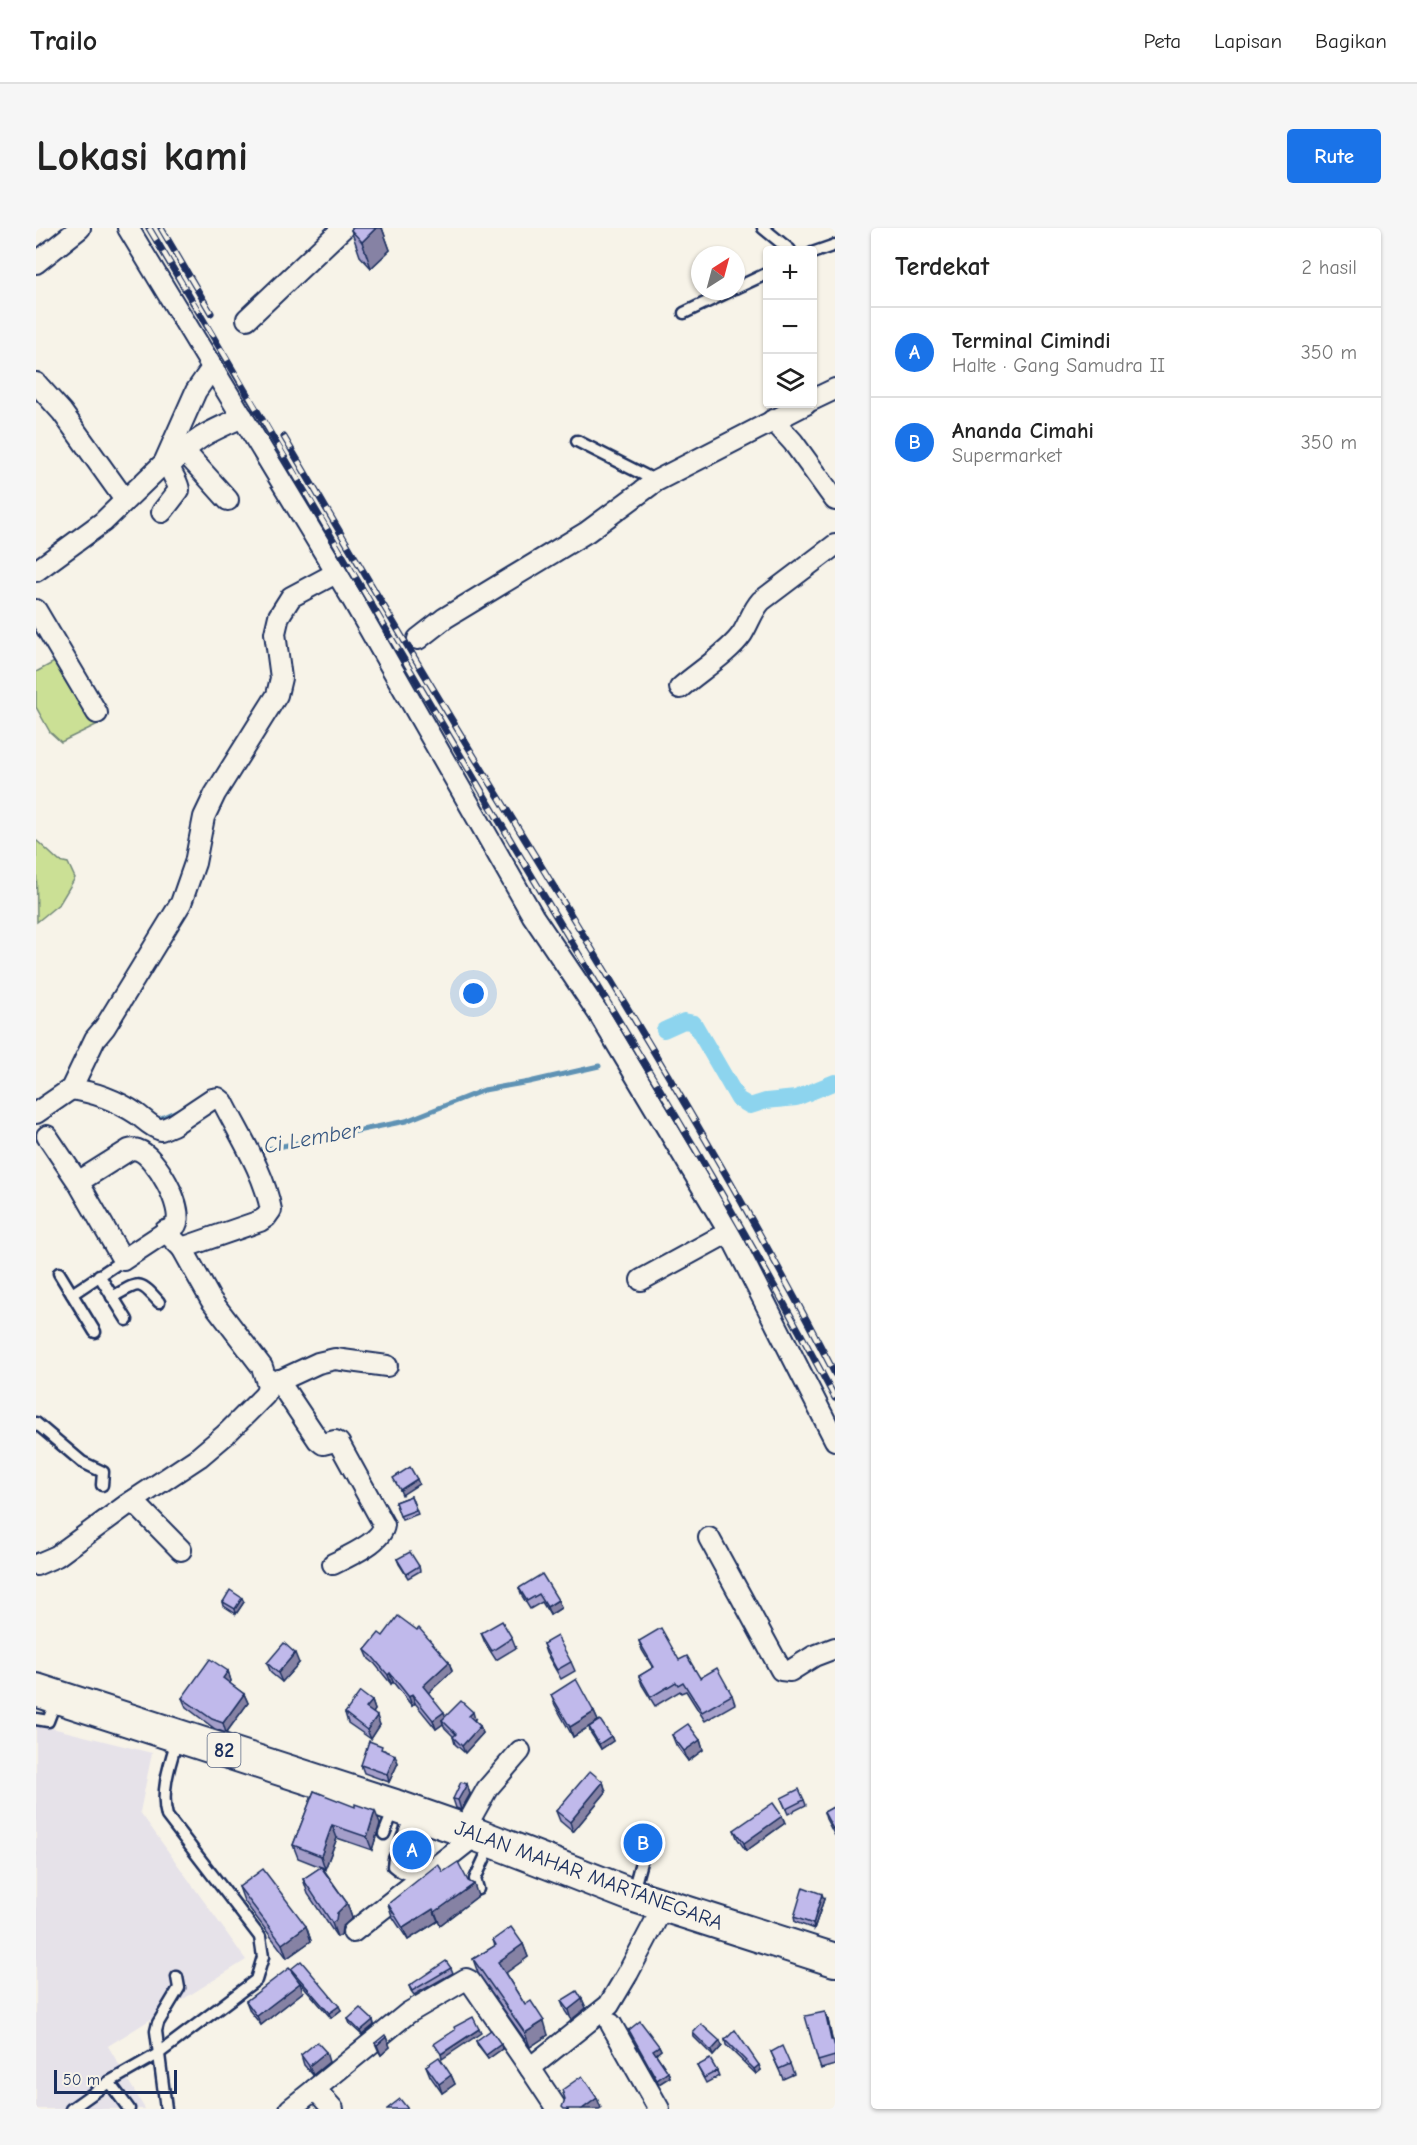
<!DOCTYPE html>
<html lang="id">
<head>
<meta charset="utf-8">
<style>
  :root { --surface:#fff; --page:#f6f6f6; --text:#222; --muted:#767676; --line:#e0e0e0; --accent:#1a73e8 }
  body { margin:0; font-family:"Comic Neue",sans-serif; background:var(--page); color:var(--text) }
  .controls { position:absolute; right:18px; top:18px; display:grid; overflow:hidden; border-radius:6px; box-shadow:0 2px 4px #0004 }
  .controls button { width:54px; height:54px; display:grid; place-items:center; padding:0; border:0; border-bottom:2px solid var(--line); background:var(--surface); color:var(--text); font:30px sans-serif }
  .compass { position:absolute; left:655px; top:18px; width:54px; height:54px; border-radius:50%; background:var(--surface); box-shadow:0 2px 4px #0004; rotate:36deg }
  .scale { position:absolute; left:18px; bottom:15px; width:123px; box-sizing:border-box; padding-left:6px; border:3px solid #1b2f5e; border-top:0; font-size:16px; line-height:21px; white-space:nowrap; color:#1b2f5e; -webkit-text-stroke:4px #f7f3e8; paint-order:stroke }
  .you { position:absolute; left:438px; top:766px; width:21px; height:21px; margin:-15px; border:4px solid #fff; border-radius:50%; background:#1a73e8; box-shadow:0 0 0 9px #1a73e833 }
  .badge { display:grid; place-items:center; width:39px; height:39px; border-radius:50%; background:var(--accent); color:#fff; font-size:20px; font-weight:700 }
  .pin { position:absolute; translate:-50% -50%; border:3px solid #fff; box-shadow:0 2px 6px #0006 }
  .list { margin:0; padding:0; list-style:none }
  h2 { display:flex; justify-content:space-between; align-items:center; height:78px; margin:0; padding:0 24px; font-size:26px }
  h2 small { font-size:20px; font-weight:400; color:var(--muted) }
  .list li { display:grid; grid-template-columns:39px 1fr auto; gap:18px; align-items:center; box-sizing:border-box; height:90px; padding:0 24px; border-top:2px solid var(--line) }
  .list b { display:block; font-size:22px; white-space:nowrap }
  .list p { margin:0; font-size:20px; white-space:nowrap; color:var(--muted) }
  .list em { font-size:20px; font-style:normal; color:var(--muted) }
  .icon { flex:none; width:33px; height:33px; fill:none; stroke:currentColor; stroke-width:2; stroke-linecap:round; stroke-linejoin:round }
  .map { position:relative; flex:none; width:799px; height:1881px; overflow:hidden; border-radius:6px }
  header { display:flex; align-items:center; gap:36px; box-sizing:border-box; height:84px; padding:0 30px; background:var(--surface); border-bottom:2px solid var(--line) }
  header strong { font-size:28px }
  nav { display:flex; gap:33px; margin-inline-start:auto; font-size:21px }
  .intro { display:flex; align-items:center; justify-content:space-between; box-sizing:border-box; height:144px; padding:0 36px }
  h1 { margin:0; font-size:42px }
  .button { padding:15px 27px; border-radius:6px; background:var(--accent); color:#fff; font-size:21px; font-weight:700 }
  main { display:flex; gap:36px; padding:0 36px }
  aside { flex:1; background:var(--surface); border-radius:6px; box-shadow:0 2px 4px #0004 }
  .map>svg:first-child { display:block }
  .built { fill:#e6e2e9 }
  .green { fill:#cbe095; stroke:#73887a; stroke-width:1.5 }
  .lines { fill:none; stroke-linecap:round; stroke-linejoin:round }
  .stream { stroke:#5f92b4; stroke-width:5 }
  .canal { stroke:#8dd4ee; stroke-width:16 }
  .lane-casing { stroke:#1b2f5e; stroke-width:15 }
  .street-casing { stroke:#1b2f5e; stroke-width:24 }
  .primary-casing { stroke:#1b2f5e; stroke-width:36 }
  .lane { stroke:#f7f3e8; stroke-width:10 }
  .street { stroke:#f7f3e8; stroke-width:20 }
  .primary { stroke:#f7f3e8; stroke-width:32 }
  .rail-casing { stroke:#1b2f5e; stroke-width:7 }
  .rail { stroke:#f7f3e8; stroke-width:4.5; stroke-dasharray:14; stroke-linecap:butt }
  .wall { fill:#a59fca; stroke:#1b2f5e; stroke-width:1.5 }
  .shaded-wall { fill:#8682a4; stroke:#1b2f5e; stroke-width:1.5 }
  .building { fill:#c0b9eb; stroke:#1b2f5e; stroke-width:1.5 }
  .labels { text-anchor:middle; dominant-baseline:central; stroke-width:6; stroke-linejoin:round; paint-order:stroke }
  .shield { fill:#f7f3e8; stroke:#5d6a87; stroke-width:1.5 }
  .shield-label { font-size:20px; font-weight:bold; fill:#1b2f5e }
  .street-label { font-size:21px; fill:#1b2f5e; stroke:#f7f3e8 }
  .water-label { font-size:22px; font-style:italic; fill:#385882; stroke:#f7f3e8 }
</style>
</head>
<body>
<header>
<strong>Trailo</strong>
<nav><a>Peta</a><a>Lapisan</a><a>Bagikan</a></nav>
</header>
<div class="intro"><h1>Lokasi kami</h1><a class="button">Rute</a></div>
<main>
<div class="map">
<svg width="799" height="1881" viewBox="0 0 799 1881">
  <rect width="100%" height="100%" fill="#f7f3e8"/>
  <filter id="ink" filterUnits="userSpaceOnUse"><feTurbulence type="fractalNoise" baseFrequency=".0167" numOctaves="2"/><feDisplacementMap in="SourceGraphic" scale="12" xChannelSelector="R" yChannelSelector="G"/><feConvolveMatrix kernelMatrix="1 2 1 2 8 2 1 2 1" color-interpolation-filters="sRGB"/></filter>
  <g filter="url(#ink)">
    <!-- built -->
    <polygon class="built" points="0,1496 116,1525 104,1584 210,1732 72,1818 109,1881 0,1881"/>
    <!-- green -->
    <g class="green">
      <polygon points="22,432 58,481 62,496 25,514 14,504 0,479 0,444"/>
      <polygon points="0,612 23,633 32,635 39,650 24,675 1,694"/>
    </g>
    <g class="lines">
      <!-- stream -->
      <g class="stream">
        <polyline points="118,889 123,891 143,882"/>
        <polyline points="219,921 222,923 370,893 448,862 493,854 563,838"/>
      </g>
      <!-- canal -->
      <polyline class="canal" points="628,802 648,793 658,795 702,871 714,878 730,873 760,870 799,854"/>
      <!-- lane casing -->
      <g class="lane-casing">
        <g id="lane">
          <polyline points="727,0 754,22"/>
          <polyline points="776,25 799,17"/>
          <polyline points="700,60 732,45"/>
          <polyline points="648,85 694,63"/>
          <polyline points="541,213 620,253"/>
          <polyline points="23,1045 59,1104"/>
          <polyline points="63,1047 91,1092"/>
          <polyline points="36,1066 87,1032"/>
          <path d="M76,1069C103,1055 102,1050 123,1074"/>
          <polyline points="0,1195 46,1234 67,1244 66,1257"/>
          <polyline points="0,1491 12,1493 20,1472"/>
          <path d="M376,1585L358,1631L357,1638C366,1646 377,1650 386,1641"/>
          <polyline points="348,1606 358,1581"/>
          <polyline points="442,1661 439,1651 456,1614"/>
          <polyline points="597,1663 605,1634"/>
          <polyline points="73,1854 93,1881"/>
          <path d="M35,1881L73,1854L122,1826L220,1752L227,1729L224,1709L131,1588C124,1564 134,1535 141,1512"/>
          <polyline points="130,1881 120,1803 122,1795 143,1760 141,1749"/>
        </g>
      </g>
      <!-- street casing -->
      <g class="street-casing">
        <g id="street">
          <polyline points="92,0 314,367 497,688 563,786 693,1004 799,1212"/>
          <polyline points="0,35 44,0"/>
          <polyline points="211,91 307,0"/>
          <polyline points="0,155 26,184 89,272"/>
          <polyline points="776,172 799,161"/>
          <polyline points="737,192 757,214 799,272"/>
          <polyline points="148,223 192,272"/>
          <path d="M126,284L143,262C142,253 135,247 134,238C157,210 175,203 207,189"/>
          <polyline points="0,343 67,294 128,235 160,163 176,140"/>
          <polyline points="0,382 61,485"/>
          <polyline points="382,411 409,390 551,304 620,253 770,176"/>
          <path d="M644,460C661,445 694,424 706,406C713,395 716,383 725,373L799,317"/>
          <path d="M35,861C59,864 80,872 101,886C109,892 115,899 125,902L137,897L176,871L182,870L187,874C204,908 228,944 235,982L230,989L224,993L146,1020"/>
          <polyline points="0,885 35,861 59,811 69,799 145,675 159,635 168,589 179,566 241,467 245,450 239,405 243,388 255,369 300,345"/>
          <path d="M11,908L42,954L87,1032L140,997C149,980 119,927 102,922C99,921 96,921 93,922L42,954"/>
          <polyline points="605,1052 693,1004"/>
          <path d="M242,1152L282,1212L287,1216L299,1213L303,1215L348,1297C346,1314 311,1329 297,1336"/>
          <polyline points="232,1158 282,1135 299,1131 351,1138"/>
          <polyline points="97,1273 145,1322"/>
          <polyline points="673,1310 745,1442 754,1443 778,1428 799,1420"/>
          <polyline points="0,1337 21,1328 92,1276 163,1229 189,1207 229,1167 232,1158 226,1139 175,1072 146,1020 129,1003"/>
          <polyline points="428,1602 451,1561 484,1523"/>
          <polyline points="317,1704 440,1607"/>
          <polyline points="575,1796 623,1881"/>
          <polyline points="494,1840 573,1777 592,1745 628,1677"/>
          <polyline points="254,1881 279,1861"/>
          <polyline points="297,1881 279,1861 372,1785 430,1751 434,1753 494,1840 521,1881"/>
        </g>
      </g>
      <!-- primary casing -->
      <g class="primary-casing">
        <polyline id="primary" points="0,1462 359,1578 428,1602 596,1667 799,1732"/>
      </g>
      <!-- lane -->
      <use href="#lane" class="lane"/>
      <!-- street -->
      <use href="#street" class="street"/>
      <!-- primary -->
      <use href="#primary" class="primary"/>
      <!-- rail casing -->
      <g class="rail-casing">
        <g id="rail">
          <path d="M113,0C238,209 360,419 484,628C591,808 702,985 799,1170"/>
          <polyline points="125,0 175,85"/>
          <path d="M248,209C313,319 377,429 444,538C566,738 691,937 799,1146"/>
        </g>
      </g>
      <!-- rail -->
      <use href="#rail" class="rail"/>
    </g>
    <!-- wall -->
    <g class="wall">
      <polygon points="346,0 354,22 335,40 324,28 315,2"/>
      <polygon points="375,1268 382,1286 366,1292 359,1274"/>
      <polygon points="361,1331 383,1338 384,1343 372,1350 363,1336"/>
      <polygon points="483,1360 522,1372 525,1380 514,1387 506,1374 494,1381 486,1368"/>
      <polygon points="187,1374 208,1374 200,1386 188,1378"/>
      <polygon points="445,1405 476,1410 480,1420 460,1432 449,1415"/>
      <polygon points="347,1408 413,1434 416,1443 392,1465 409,1489 439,1491 438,1492 444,1498 447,1505 429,1525 419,1516 417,1509 417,1508 409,1500 407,1496 400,1501 379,1475 376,1478 357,1454 355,1456 339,1436 333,1431 329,1422"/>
      <polygon points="603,1413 643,1432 664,1450 696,1467 699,1476 669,1493 650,1463 645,1465 644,1463 619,1478 606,1457 603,1448 617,1440 606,1422"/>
      <polygon points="507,1416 535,1434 539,1443 525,1451 510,1425"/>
      <polygon points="231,1435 263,1435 246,1454 235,1445"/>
      <polygon points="192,1443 195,1453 193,1455 208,1466 212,1475 190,1505 179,1501 150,1479 146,1470"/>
      <polygon points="515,1467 558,1484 562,1493 537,1509 519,1477"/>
      <polygon points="336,1473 339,1482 337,1485 344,1497 335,1511 312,1495 309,1485"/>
      <polygon points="553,1499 575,1508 577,1513 565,1521 554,1504"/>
      <polygon points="636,1507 664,1512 667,1522 652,1533 640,1517"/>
      <polygon points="348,1522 359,1527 362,1535 353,1554 328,1545 325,1537"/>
      <polygon points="567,1554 570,1564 537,1604 524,1593 520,1583"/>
      <polygon points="431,1556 434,1566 425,1582 420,1580 417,1571"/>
      <polygon points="278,1563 344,1596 336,1622 301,1610 289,1641 286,1639 311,1675 316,1690 306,1699 305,1707 301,1709 272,1666 267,1651 285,1639 262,1630 257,1617"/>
      <polygon points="745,1570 768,1572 770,1577 752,1586"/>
      <polygon points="799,1578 799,1608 790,1591 788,1584"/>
      <polygon points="746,1588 749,1595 710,1623 701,1610 698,1602"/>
      <polygon points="407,1644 432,1653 442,1668 404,1697 402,1693 372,1712 356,1688 352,1676"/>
      <polygon points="203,1659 270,1698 275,1713 251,1730 208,1673"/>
      <polygon points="788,1671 778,1701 759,1694 758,1689"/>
      <polygon points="457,1712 487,1716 492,1729 469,1745 489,1777 512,1807 494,1819 442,1745 437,1731 459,1718"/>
      <polygon points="415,1740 417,1745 378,1767 375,1763 373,1758"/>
      <polygon points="255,1741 305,1782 295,1790 257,1746"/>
      <polygon points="267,1764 225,1797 214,1783 210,1773"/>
      <polygon points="546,1771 550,1780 535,1792 529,1783 525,1773"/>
      <polygon points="789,1784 792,1792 796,1812 799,1818 799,1837 785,1841 782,1833"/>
      <polygon points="312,1791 337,1792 338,1797 326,1807 314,1796"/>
      <polygon points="593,1802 623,1818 625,1822 620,1826 632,1844 634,1849 623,1856 595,1806"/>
      <polygon points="657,1805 686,1818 677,1828 658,1809"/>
      <polygon points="350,1809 354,1819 345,1827 343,1824 339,1815"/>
      <polygon points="689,1812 725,1842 720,1846 690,1817"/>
      <polygon points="440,1813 466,1821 452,1831 442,1818"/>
      <polygon points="735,1824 754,1836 758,1846 747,1851"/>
      <polygon points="265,1827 293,1834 277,1847 268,1837"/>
      <polygon points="390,1838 415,1847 419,1856 406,1865 394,1848"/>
      <polygon points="661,1838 681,1843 683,1848 670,1855"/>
    </g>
    <!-- shaded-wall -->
    <g class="shaded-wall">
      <polygon points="340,0 346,0 354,22 335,40 326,14"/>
      <polygon points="381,1251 383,1256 366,1267 364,1262"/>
      <polygon points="206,1370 208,1374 200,1386 199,1381"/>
      <polygon points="522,1372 525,1380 514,1387 511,1379"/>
      <polygon points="259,1425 263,1435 246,1454 242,1445"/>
      <polygon points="413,1434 416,1443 390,1467 387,1458"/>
      <polygon points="192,1443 195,1453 190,1460 187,1450"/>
      <polygon points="354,1445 357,1454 355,1456 352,1447"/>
      <polygon points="208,1466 212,1475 190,1505 187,1495"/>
      <polygon points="376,1466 379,1475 376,1478 373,1469"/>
      <polygon points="336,1473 339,1482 334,1490 330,1480"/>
      <polygon points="408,1484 411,1493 406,1492 407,1496 400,1501 397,1492"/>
      <polygon points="437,1484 439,1491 436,1495 433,1488"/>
      <polygon points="558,1484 562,1493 537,1509 534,1499"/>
      <polygon points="341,1488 344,1497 335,1511 331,1502"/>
      <polygon points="444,1498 447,1505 429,1525 426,1518"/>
      <polygon points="575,1508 577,1513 565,1521 563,1516"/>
      <polygon points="664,1512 667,1522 652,1533 648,1523"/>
      <polygon points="359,1527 362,1535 353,1554 351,1546"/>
      <polygon points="567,1554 570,1564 537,1604 534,1594"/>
      <polygon points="431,1556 434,1566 425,1582 422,1572"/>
      <polygon points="339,1583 344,1596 336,1622 331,1609"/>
      <polygon points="746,1588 749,1595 710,1623 708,1615"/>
      <polygon points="296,1597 301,1610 289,1641 285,1628"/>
      <polygon points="438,1656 442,1668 404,1697 399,1684"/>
      <polygon points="786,1666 788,1671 778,1701 777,1696"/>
      <polygon points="311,1675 316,1690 306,1699 305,1707 301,1709 296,1695 301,1685"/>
      <polygon points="397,1681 402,1693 372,1712 367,1700"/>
      <polygon points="270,1698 275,1713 251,1730 246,1716"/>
      <polygon points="487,1716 492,1729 467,1747 462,1734"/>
      <polygon points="264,1755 267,1764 225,1797 221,1788"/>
      <polygon points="546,1771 550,1780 535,1792 532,1782"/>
      <polygon points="303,1778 305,1782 295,1790 293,1785"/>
      <polygon points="789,1784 792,1792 798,1820 795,1812"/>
      <polygon points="337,1792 338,1797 326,1807 324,1803"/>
      <polygon points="508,1793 512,1807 494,1819 489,1805"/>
      <polygon points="443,1801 445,1805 406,1831 405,1826"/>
      <polygon points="350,1809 354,1819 345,1827 341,1817"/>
      <polygon points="684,1813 686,1818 677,1828 675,1823"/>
      <polygon points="465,1816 466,1821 452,1831 450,1827"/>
      <polygon points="623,1818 625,1822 619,1827 617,1822"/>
      <polygon points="290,1824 293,1834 277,1847 273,1838"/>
      <polygon points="723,1837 725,1842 720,1846 718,1841"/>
      <polygon points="632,1844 634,1849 623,1856 621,1852"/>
      <polygon points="415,1847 419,1856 406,1865 403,1856"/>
      <polygon points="561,1870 565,1880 563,1881 546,1881"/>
    </g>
    <!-- building -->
    <g class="building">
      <polygon points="316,0 340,0 326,14 315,2"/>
      <polygon points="374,1239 381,1251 364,1262 357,1250"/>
      <polygon points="375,1268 380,1282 364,1288 359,1274"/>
      <polygon points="374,1324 383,1338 370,1346 361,1331"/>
      <polygon points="506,1346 522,1372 511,1379 503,1366 491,1373 483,1360"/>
      <polygon points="194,1362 206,1370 199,1381 187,1374"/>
      <polygon points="362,1388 381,1402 383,1400 413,1434 387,1458 408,1484 397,1492 376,1466 373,1469 354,1445 352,1447 336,1428 329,1422 343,1405 347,1408"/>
      <polygon points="466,1393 476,1410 456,1423 445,1405"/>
      <polygon points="625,1400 643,1432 651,1428 664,1450 681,1440 696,1467 666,1484 647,1454 642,1457 640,1454 615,1469 603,1448 618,1439 603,1413"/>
      <polygon points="521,1408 535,1434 521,1442 507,1416"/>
      <polygon points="248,1415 259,1425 242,1445 231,1435"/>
      <polygon points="174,1431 192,1443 187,1450 208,1466 187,1495 176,1491 146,1470"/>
      <polygon points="540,1451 558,1484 534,1499 515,1467"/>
      <polygon points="324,1464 336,1473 330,1480 341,1488 331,1502 309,1485"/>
      <polygon points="425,1473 437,1484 433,1488 444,1498 426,1518 417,1509 420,1506 406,1492"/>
      <polygon points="564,1492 575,1508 563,1516 553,1499"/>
      <polygon points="652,1496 664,1512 648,1523 636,1507"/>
      <polygon points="333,1513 346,1518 345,1521 359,1527 351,1546 325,1537"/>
      <polygon points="554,1543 567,1554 534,1594 520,1583"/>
      <polygon points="425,1554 431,1556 422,1572 417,1571"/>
      <polygon points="763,1561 768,1572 750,1581 745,1570"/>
      <polygon points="278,1563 319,1579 319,1576 339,1583 331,1609 296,1597 285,1628 257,1617"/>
      <polygon points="737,1575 746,1588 708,1615 698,1602"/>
      <polygon points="799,1578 799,1600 797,1601 788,1584"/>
      <polygon points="422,1634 432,1653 438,1656 399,1684 397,1681 367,1700 352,1676 402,1636 407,1644"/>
      <polygon points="285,1639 311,1675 301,1685 300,1692 296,1695 267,1651"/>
      <polygon points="227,1641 270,1698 246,1716 203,1659"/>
      <polygon points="767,1659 786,1666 777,1696 758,1689"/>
      <polygon points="475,1699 487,1716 462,1734 489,1777 495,1773 508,1793 489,1805 437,1731 460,1717 457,1712"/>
      <polygon points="265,1733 303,1778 293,1785 255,1741"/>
      <polygon points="410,1733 415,1740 376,1763 373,1758"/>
      <polygon points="253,1740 264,1755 221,1788 210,1773"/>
      <polygon points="541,1763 546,1771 532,1782 525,1773"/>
      <polygon points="324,1780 337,1792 324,1803 312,1791"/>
      <polygon points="789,1784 795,1812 797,1812 799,1819 799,1828 782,1833 769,1788"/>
      <polygon points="437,1789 443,1801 405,1826 398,1816 419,1802 418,1799"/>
      <polygon points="604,1793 623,1818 617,1822 632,1844 621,1852 593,1802"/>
      <polygon points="665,1796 684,1813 675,1823 657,1805"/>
      <polygon points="455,1802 465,1816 450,1827 440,1813"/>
      <polygon points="699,1802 723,1837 718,1841 689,1812"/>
      <polygon points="349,1807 350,1809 341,1817 339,1815"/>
      <polygon points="281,1814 290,1824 273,1838 265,1827"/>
      <polygon points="746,1818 754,1836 743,1841 735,1824"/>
      <polygon points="403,1829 415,1847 403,1856 390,1838"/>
      <polygon points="674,1831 681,1843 668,1850 661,1838"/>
      <polygon points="546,1848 561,1870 546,1881 528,1881 526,1879 529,1871 526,1862"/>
      <polygon points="364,1871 372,1881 351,1881"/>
    </g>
  </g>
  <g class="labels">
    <!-- shield labels -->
    <rect class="shield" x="171.5" y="1505" width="33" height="34" rx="4.5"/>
    <g class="shield-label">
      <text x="188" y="1522">82</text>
    </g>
    <!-- street labels -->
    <g class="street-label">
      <text transform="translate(553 1647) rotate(20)">JALAN MAHAR MARTANEGARA</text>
    </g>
    <!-- water labels -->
    <g class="water-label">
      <text transform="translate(276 910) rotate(-10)">Ci Lember</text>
    </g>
  </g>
</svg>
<div class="controls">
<button>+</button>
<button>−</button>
<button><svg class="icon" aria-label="layers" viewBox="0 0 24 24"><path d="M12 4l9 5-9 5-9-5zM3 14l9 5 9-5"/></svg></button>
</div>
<svg class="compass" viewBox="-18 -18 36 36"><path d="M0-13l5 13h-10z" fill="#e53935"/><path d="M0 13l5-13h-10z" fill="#767676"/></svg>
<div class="scale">50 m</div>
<div class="you"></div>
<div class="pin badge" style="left:376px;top:1622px">A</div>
<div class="pin badge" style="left:607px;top:1615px">B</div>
</div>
<aside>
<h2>Terdekat<small>2 hasil</small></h2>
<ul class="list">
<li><span class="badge">A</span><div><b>Terminal Cimindi</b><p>Halte · Gang Samudra II</p></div><em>350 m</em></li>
<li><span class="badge">B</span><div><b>Ananda Cimahi</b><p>Supermarket</p></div><em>350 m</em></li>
</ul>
</aside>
</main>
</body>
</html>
